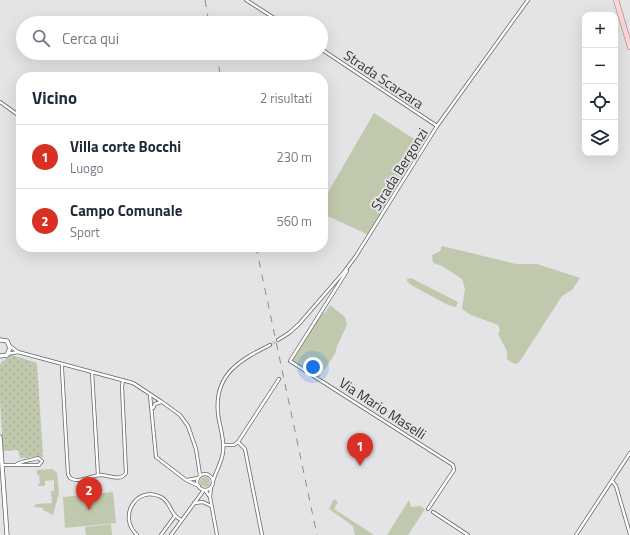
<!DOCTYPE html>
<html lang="it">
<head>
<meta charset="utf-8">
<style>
  :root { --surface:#fff; --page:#f6f6f7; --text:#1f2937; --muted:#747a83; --line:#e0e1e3; --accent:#d93025 }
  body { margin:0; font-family:"Titillium Web",sans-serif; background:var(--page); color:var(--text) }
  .controls { position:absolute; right:12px; top:12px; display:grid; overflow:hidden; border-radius:8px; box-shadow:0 4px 16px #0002 }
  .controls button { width:36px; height:36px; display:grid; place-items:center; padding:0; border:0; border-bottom:1px solid var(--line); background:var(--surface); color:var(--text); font:20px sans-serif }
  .you { position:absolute; left:313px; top:367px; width:14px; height:14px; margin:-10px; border:3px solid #fff; border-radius:50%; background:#1a73e8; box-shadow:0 0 0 6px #1a73e833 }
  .badge { display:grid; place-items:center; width:26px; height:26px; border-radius:50%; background:var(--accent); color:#fff; font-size:13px; font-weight:700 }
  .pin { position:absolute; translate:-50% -33px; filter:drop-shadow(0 1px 2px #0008) }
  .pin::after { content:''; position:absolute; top:21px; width:14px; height:12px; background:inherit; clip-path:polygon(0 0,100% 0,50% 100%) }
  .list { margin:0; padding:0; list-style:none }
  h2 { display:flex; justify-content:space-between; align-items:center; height:52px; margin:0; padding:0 16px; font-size:17px }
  h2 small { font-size:13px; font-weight:400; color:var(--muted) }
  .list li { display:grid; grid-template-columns:26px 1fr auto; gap:12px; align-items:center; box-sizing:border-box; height:64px; padding:0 16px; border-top:1px solid var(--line) }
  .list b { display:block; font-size:15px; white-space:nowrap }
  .list p { margin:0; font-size:13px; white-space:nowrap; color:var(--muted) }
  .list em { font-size:13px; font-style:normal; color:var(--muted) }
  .icon { flex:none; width:22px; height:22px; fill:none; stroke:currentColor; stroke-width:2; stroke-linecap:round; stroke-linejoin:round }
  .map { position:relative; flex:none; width:630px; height:535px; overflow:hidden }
  .search { position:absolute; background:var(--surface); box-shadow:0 4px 16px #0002; left:16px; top:16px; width:312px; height:44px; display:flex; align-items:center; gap:10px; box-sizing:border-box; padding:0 14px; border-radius:22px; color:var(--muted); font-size:15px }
  .panel { position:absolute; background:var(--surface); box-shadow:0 4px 16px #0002; left:16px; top:72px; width:312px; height:180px; border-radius:16px }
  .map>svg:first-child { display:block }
  .grass { fill:#c0c9ae }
  .park { fill:url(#park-dots) }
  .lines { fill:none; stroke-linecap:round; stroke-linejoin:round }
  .minor-tunnel { stroke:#c1c1c3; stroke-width:2.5; stroke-dasharray:2.5 1; stroke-linecap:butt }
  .minor-casing { stroke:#656567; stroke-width:4 }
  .tertiary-casing { stroke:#656567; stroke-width:5 }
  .primary-casing { stroke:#b38f91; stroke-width:6 }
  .minor { stroke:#fff; stroke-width:2.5 }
  .tertiary { stroke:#fff; stroke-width:3.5 }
  .primary { stroke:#fad9da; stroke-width:4.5 }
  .rail { stroke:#8c8c8d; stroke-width:1; stroke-dasharray:7 7; stroke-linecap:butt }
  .labels { text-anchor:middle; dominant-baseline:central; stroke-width:4; stroke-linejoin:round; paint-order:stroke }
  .street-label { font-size:14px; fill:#353536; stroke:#e4e4e6 }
</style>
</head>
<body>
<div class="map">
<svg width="630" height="535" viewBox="0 0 630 535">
  <defs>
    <pattern id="park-dots" width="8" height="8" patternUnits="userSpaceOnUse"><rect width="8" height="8" fill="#c0c9ae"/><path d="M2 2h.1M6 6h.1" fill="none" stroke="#a6ad96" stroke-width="1.8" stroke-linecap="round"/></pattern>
  </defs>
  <rect width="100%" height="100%" fill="#e4e4e6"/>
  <!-- grass -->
  <g class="grass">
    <polygon points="374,113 425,146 369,235 323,214 323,201"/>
    <polygon points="442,246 516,264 537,264 580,278 572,290 562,296 520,361 517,364 512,363 507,359 507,351 498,334 500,330 498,325 471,315 462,309 465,289 462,279 442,266 433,263 432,255 440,251"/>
    <polygon points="411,278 458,302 456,307 448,305 411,285 407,281 407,279"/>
    <polygon points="330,305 345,317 347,325 337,346 335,354 320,376 318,378 292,360 323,312 325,313"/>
    <polygon points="52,469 57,473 59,493 53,515 43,510 43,508 34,507 36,504 52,503 51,491 54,491 54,480 45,481 45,486 38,486 38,484 40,483 39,475 37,475 37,470"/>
    <circle cx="205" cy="482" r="5"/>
    <polygon points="113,492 116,523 65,528 63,497"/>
    <polygon points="334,499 338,502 334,509 374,535 355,535 353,526 329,509"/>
    <polygon points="409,500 411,507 420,506 425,509 408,535 387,535"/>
    <polygon points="111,524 112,535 86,535 85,527"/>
  </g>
  <!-- park -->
  <polygon class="park" points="12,355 37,363 43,457 20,458 18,450 3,451 0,402 0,364 4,360"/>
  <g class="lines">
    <!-- minor-tunnel -->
    <polyline class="minor-tunnel" points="270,345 278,340"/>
    <!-- minor casing -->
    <g class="minor-casing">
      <g id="minor">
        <polyline points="246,0 282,23"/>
        <polyline points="321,49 437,126"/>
        <polyline points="0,102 21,117"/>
        <polyline points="347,271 290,361 453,465 454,470 428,509"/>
        <polyline points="278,340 289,333 299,324 344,272 356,256 437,126 528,0"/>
        <polyline points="18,352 133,383 162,402 180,415 188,426 196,449 200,475"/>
        <polyline points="7,354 18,352 10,346"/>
        <path d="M62,364V369L68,474L70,478L75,480C83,481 91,476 100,475C109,475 120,482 126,473L122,387L123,380"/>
        <polyline points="92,372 98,475"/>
        <polyline points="150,395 156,457 186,480 199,486"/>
        <polyline points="153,408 155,404 161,402"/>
        <polyline points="238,442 245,449 262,535"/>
        <polyline points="224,445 234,445 238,442 279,379"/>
        <path d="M2,465H39L42,461L38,458C33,460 21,461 17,464"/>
        <circle cx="205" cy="482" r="8"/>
        <polyline points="187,480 198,478"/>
        <path d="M213,481C216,471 222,462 223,452C225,439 219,426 218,413C214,374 240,360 270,345"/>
        <polyline points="612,481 616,486 630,534"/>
        <polyline points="211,487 210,497 217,535"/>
        <polyline points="205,490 210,497"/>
        <polyline points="194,503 203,502 211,506"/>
        <polyline points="433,512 468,535"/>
        <path d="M137,535C117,516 137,485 161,497C169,501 169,508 174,514C176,517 179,519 181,520"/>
        <polyline points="161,535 175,516"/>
        <polyline points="171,535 204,490"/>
        <polyline points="576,535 630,453"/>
      </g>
    </g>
    <!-- tertiary casing -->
    <g class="tertiary-casing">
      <g id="tertiary">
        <polyline points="0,340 7,341 10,348 7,355 0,356"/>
        <polyline points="0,437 7,535"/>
      </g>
    </g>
    <!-- primary casing -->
    <g class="primary-casing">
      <polyline id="primary" points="616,0 630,47"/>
    </g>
    <!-- minor -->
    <use href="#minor" class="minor"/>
    <!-- tertiary -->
    <use href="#tertiary" class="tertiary"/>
    <!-- primary -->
    <use href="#primary" class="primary"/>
    <!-- rail -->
    <g class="rail">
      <polyline points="205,0 209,23"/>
      <polyline points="216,53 221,77"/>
      <polyline points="256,247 317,535"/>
    </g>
  </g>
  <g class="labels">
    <!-- street labels -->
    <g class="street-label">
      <text transform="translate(384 79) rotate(34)">Strada Scarzara</text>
      <text transform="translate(399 169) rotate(-58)">Strada Bergonzi</text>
      <text transform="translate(383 408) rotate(33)">Via Mario Maselli</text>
    </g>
  </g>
</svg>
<div class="controls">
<button>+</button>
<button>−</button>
<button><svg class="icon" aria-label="locate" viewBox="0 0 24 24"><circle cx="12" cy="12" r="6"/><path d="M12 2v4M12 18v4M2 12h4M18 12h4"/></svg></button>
<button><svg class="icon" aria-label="layers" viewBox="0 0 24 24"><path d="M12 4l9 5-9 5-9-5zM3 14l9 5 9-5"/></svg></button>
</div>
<div class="you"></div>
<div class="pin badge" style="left:360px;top:466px">1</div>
<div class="pin badge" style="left:89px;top:510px">2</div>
<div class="search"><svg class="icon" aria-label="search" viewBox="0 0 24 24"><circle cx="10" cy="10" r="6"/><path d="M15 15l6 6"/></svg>Cerca qui</div>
<section class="panel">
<h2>Vicino<small>2 risultati</small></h2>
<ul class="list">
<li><span class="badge">1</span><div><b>Villa corte Bocchi</b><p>Luogo</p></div><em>230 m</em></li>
<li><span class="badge">2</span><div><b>Campo Comunale</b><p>Sport</p></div><em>560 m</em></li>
</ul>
</section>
</div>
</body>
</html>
